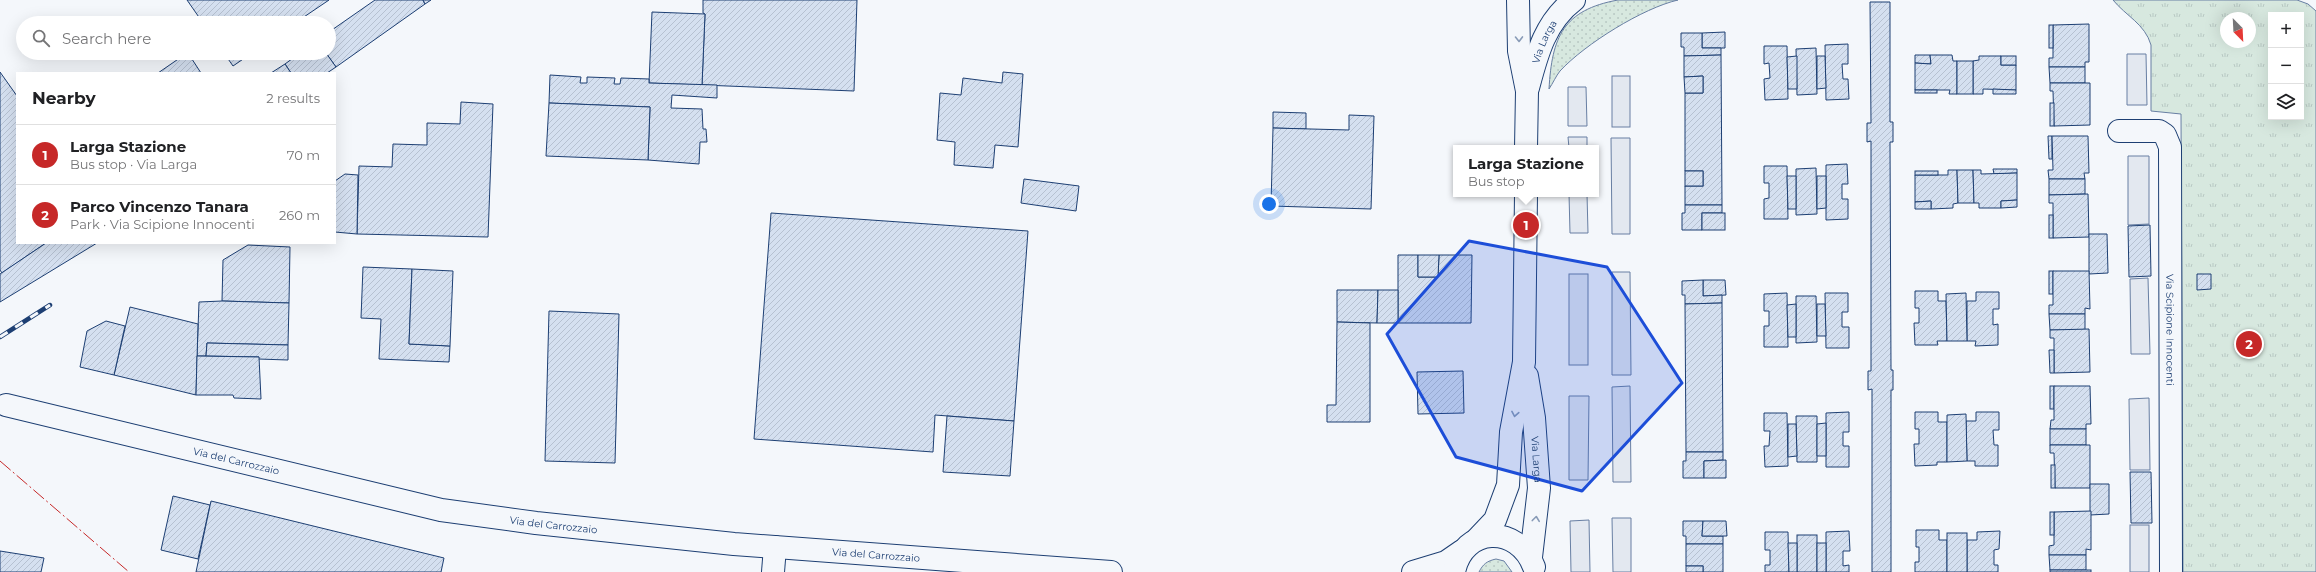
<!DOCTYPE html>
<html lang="en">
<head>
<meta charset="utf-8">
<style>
  :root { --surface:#fff; --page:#f6f6f6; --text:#202124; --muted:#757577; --line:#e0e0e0; --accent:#c62828 }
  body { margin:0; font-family:Montserrat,sans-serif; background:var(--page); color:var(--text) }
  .controls { position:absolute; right:12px; top:12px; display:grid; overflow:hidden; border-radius:0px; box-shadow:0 4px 16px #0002 }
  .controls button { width:36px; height:36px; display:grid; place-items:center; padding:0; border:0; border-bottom:1px solid var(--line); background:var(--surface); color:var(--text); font:20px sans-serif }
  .compass { position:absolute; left:2220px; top:12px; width:36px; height:36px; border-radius:50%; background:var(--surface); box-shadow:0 4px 16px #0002; rotate:156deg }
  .you { position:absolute; left:1269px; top:204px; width:14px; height:14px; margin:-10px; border:3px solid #fff; border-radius:50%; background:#1a73e8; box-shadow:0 0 0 6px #1a73e833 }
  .badge { display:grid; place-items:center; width:26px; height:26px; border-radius:50%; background:var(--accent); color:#fff; font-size:13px; font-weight:700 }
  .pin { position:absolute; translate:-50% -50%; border:2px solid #fff; box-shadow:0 1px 4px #0006 }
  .popup { position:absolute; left:1453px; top:145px; width:146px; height:52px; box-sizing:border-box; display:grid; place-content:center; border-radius:0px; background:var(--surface); filter:drop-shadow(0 1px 3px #0005); font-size:13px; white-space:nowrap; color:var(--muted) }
  .popup b { font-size:15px; color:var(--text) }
  .popup::after { content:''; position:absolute; left:50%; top:100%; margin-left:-8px; border:8px solid transparent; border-top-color:var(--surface) }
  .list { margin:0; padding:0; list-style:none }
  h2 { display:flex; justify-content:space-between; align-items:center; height:52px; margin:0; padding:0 16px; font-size:17px }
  h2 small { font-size:13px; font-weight:400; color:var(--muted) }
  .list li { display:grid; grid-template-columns:26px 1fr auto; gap:12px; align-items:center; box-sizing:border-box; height:60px; padding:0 16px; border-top:1px solid var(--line) }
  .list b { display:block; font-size:15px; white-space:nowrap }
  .list p { margin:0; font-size:13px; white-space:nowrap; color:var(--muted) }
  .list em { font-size:13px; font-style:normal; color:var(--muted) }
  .icon { flex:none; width:22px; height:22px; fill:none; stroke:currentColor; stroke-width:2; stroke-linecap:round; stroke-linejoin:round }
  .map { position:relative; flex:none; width:2316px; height:572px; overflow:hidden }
  .search { position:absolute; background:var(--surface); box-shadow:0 4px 16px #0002; left:16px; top:16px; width:320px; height:44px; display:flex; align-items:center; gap:10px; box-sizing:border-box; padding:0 14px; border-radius:22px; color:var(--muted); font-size:15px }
  .panel { position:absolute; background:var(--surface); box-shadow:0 4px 16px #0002; left:16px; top:72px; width:320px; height:172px; border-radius:0px }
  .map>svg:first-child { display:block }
  .grass { fill:url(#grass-dots); stroke:#687fa3 }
  .park { fill:url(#park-tufts); stroke:#687fa3; fill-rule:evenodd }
  .parking { fill:#e3e8f0; stroke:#687fa3 }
  .building { fill:url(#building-hatch); stroke:#1d3f73 }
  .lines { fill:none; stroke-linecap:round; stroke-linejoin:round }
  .minor-casing { stroke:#1d3f73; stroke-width:24 }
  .major-casing { stroke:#1d3f73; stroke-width:24 }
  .minor { stroke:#f4f7fb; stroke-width:22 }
  .major { stroke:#f4f7fb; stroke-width:22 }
  .rail-casing { stroke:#1d3f73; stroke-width:4.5 }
  .rail { stroke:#f4f7fb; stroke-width:3; stroke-dasharray:9; stroke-linecap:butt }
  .power { stroke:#c62828; stroke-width:1; stroke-dasharray:14 3 2 3; stroke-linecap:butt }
  .oneway { stroke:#889bb7 }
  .marked { fill:#1d4ed8; fill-opacity:0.2; stroke:#1d4ed8; stroke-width:3; stroke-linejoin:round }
  .labels { text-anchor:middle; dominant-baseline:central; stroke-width:3; stroke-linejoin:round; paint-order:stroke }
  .street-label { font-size:10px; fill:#1d3f73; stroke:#f4f7fb }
</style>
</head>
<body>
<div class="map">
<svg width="2316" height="572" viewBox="0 0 2316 572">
  <defs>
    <pattern id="grass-dots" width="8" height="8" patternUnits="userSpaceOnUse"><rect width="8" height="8" fill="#d7e8df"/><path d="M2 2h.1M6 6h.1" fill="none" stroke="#b8c8c3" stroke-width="1.8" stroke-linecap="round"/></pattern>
    <pattern id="park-tufts" width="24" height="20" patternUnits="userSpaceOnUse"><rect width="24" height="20" fill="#d7e8df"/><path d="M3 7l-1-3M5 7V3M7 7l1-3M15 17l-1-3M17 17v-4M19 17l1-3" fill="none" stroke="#b8c8c3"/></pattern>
    <pattern id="building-hatch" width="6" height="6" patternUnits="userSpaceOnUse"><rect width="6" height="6" fill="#d5e0f0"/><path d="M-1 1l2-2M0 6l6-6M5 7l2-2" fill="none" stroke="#b6c1d1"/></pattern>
  </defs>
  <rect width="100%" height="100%" fill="#f4f7fb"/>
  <!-- grass -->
  <g class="grass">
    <path d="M1618,0H1678C1643,8 1585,44 1560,71C1556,76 1553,83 1549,89C1552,37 1563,10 1618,0Z"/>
    <path d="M1496,559L1504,561L1512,572H1479C1483,564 1487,561 1496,559Z"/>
  </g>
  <!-- park -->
  <path class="park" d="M2113,0H2297L2308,4L2316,11V572H2183L2181,114L2151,111V45C2145,24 2126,16 2113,0ZM2271,15H2301V117H2271ZM2226,18H2250V42H2226Z"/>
  <!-- parking -->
  <g class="parking">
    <polygon points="2127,54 2146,54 2147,105 2127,105"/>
    <rect x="1612" y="76" width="18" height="51"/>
    <polygon points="1568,87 1586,87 1587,126 1568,126"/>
    <polygon points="1568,137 1587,137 1587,148 1569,148"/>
    <polygon points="1611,138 1630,138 1630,234 1612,234"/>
    <polygon points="2128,156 2149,156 2149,224 2128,225"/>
    <polygon points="1569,194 1587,194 1588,233 1570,233"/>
    <polygon points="1612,272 1630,272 1631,375 1612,375"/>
    <rect x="1569" y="274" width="19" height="91"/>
    <polygon points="2148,278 2150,354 2131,354 2130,279"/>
    <polygon points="1630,386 1631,482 1613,482 1612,387"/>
    <polygon points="1569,396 1589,396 1588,480 1569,480"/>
    <polygon points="2149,398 2150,470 2130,470 2129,399"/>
    <polygon points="1612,518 1631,518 1631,572 1613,572"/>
    <polygon points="1589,520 1590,572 1571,572 1570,521"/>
    <rect x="2130" y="525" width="19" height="47"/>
  </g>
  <!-- building -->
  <g class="building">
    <polygon points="187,0 329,0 295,23 203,23"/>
    <polygon points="375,0 423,0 425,4 336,67 326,53 329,53 329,32"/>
    <polygon points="423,0 431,0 425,4"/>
    <polygon points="703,0 857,0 854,91 702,85 705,14 703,13"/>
    <polygon points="1870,2 1890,2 1890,122 1893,122 1893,142 1890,142 1891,370 1893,370 1893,390 1891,390 1891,572 1872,572 1872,389 1868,390 1868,371 1871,371 1871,141 1867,142 1867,123 1871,123"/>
    <polygon points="652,12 705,14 702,85 649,83"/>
    <polygon points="2089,24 2089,62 2085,62 2085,67 2049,67 2049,58 2053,58 2053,25"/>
    <rect x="2049" y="25" width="4" height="23"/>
    <polygon points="1725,32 1725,48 1702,48 1702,33"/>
    <polygon points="1681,33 1702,33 1702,48 1721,48 1721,55 1684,56 1684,47 1681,47"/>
    <polygon points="1848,44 1848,64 1842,64 1843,79 1848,79 1849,99 1826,100 1825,45"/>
    <polygon points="1764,46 1787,46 1788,99 1765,100 1764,79 1770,78 1769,63 1764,64"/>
    <polygon points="1816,48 1817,94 1797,95 1796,49"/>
    <polygon points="188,53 201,73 158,73 187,53"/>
    <polygon points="224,53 252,53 233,66"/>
    <polygon points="300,53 326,53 336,67 327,73 291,73 285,64"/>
    <polygon points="1721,55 1722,205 1685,205 1685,186 1703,186 1703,171 1685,171 1685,93 1703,93 1703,76 1684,77 1684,56"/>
    <polygon points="1915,55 1930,55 1931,64 1915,63"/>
    <polygon points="1930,55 1952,55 1953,61 1957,61 1957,94 1949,94 1950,90 1915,90 1915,63 1931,64"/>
    <polygon points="1797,56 1797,89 1788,89 1787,57"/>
    <polygon points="1817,56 1825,56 1826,88 1817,89"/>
    <polygon points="1979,56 2001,56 2001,65 2016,65 2016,90 1983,89 1983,94 1973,94 1973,61 1979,60"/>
    <rect x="2001" y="56" width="15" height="9"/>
    <rect x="1957" y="61" width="16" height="33"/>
    <polygon points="285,64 291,73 271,73"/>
    <polygon points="2049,67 2085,67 2085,83 2050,83"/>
    <polygon points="0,72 17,96 17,243 46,243 2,273 0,270"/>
    <polygon points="1003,72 1023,74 1018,147 995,145 993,168 954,165 955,142 937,140 940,93 961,95 963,78 1002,83"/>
    <polygon points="550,75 581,77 580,83 587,83 587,77 615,78 614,84 620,84 621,78 649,79 649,83 717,85 717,98 672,95 671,108 702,109 703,129 706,129 707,142 700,142 699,164 648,160 650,107 549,103"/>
    <polygon points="1703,76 1703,93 1685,93 1684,77"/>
    <polygon points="2050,83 2090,83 2090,125 2054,126 2053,91 2050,91"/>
    <polygon points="1993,89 2016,90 2016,94 1993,94"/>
    <rect x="1915" y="90" width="22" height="3"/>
    <polygon points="461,102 493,104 488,237 357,234 359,166 392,167 393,144 427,145 427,123 460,124"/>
    <polygon points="549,103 650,107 648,160 546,156"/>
    <rect x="2050" y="103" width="4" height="23"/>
    <polygon points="1273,112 1306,113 1306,129 1273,128"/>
    <polygon points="1349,115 1374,116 1371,209 1271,206 1273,128 1349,130"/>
    <polygon points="2048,136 2052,136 2052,159 2049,159"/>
    <polygon points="2052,136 2088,136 2089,173 2084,173 2085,179 2049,179 2048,170 2053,170"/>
    <polygon points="1847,164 1848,184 1842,184 1842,199 1848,199 1848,219 1826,220 1826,165"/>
    <polygon points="1764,166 1787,166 1788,219 1764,219 1764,199 1769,198 1769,183 1764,183"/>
    <polygon points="1816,168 1817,214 1796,215 1796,169"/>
    <polygon points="1993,169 2017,169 2017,173 1994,174"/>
    <polygon points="1948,170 1957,170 1958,203 1953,204 1953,208 1931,209 1931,201 1915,202 1915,175 1948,175"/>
    <polygon points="1957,170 1973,170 1974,203 1958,203"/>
    <polygon points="1973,170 1981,170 1981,174 2017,173 2017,200 2001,201 2001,208 1979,208 1979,203 1974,203"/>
    <rect x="1685" y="171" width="18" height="15"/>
    <rect x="1915" y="171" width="23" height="4"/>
    <polygon points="345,174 358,175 357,234 335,232 335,181"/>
    <polygon points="1787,176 1796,176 1796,209 1788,209"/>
    <polygon points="1817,176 1826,176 1826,208 1817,209"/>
    <polygon points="1024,179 1079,186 1076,211 1021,203"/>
    <polygon points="2049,179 2085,179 2085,194 2049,195"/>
    <polygon points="2088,194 2089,237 2053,238 2053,203 2049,203 2049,195"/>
    <polygon points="2017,200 2017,207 2001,208 2001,201"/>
    <polygon points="1931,201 1931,209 1915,209 1915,202"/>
    <polygon points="1685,205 1722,205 1722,213 1702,213 1702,230 1682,230 1682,213 1685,213"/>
    <polygon points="771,213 1028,231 1014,421 935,415 933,452 754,439"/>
    <rect x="1702" y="213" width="23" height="17"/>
    <rect x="2049" y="215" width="4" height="23"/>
    <polygon points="2150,225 2151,276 2129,277 2128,226"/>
    <polygon points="2089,234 2107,234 2108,273 2089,274"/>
    <polygon points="46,243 97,243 0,302 0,274"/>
    <polygon points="248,245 290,247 289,303 222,301 223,260"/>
    <polygon points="1398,255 1418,255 1418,277 1438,277 1439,255 1472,255 1471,323 1398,323"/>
    <polygon points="1418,255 1439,255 1438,277 1418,277"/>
    <polygon points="363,267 412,269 409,344 450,346 449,362 379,359 381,319 361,318"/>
    <polygon points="412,269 453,271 450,346 409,344"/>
    <rect x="2049" y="271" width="4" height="23"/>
    <polygon points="2053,271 2089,271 2090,309 2085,308 2085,314 2049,314 2049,305 2053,305"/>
    <polygon points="2197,274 2211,274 2211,289 2197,290"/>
    <polygon points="1703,280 1725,280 1726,295 1703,296"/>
    <polygon points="1703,280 1703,296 1722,295 1722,303 1685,304 1685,295 1682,295 1682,281"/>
    <polygon points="1337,290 1378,290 1377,323 1337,322"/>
    <polygon points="1378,290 1398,290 1398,323 1377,323"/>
    <polygon points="1915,291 1938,291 1938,301 1946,301 1947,341 1937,341 1938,345 1915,345 1914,323 1919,323 1919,308 1915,308"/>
    <polygon points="1976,292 1999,292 1999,309 1993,309 1993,325 1998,324 1998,345 1975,346 1976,341 1967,341 1967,301 1976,301"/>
    <polygon points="1787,293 1788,347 1764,347 1764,326 1769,326 1769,311 1764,311 1764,294"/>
    <polygon points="1825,293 1848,293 1848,312 1842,312 1842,327 1849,327 1849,348 1826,348"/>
    <polygon points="1966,293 1967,341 1947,341 1946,294"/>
    <polygon points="1796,296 1816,296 1817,342 1796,343"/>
    <polygon points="222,301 289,303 288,345 207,343 206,356 197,356 199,302"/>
    <polygon points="1722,303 1723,452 1686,452 1685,304"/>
    <polygon points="1796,304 1796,337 1788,337 1787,305"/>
    <polygon points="1817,304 1825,304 1826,336 1817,336"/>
    <polygon points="130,307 198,324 196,395 114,375"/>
    <polygon points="549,311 619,314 615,463 545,461"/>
    <polygon points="2049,314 2085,314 2085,330 2050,330"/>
    <polygon points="106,321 125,326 114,375 80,367 87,331"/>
    <polygon points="1337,322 1370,323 1370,422 1327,422 1327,405 1336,405"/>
    <polygon points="2089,329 2090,372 2054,373 2054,338 2050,338 2050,330"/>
    <polygon points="207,343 288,345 288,360 258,359 259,357 206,356"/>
    <polygon points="2049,350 2054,350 2054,373 2050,373"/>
    <polygon points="197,356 259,357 261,399 234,398 233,395 196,395"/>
    <polygon points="1463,371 1464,413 1418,414 1417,372"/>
    <rect x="2050" y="386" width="4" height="23"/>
    <polygon points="2054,386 2090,386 2091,424 2086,424 2086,429 2050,429 2051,420 2054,420"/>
    <polygon points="1849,412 1849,432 1843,432 1843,446 1849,446 1849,467 1826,467 1826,413"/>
    <polygon points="1915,412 1938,412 1938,422 1947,422 1947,462 1937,462 1937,465 1915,466 1914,444 1919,444 1919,429 1915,429"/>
    <polygon points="1976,412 1999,412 1999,430 1993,430 1994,445 1998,445 1998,466 1975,466 1975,461 1967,461 1966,421 1976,421"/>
    <polygon points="1764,413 1787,413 1788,466 1765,467 1764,446 1769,446 1770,431 1764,431"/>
    <polygon points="1966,414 1967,461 1947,462 1947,415"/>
    <polygon points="947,416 1014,421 1010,476 943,472"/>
    <polygon points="1796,416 1817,416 1817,462 1797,462"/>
    <polygon points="1826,423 1826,456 1817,456 1817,424"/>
    <polygon points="1788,424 1796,424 1797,456 1788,457"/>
    <rect x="2050" y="429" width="36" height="16"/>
    <polygon points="2050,445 2090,445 2090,488 2055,488 2054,453 2050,453"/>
    <polygon points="1686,452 1723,452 1723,460 1704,461 1704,478 1683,478 1683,461 1686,461"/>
    <polygon points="1726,460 1726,478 1704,478 1704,461"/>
    <rect x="2051" y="465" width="4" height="23"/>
    <polygon points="2130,472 2151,472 2152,523 2131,523"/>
    <polygon points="2090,484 2109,484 2109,514 2090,515"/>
    <polygon points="173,496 210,505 198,559 161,550"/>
    <polygon points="211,501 444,558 441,572 196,572"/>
    <polygon points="2091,511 2091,550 2086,549 2086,555 2049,555 2049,546 2054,545 2054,512"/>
    <rect x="2050" y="512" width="4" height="23"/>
    <polygon points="1683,521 1703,521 1702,536 1723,536 1723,544 1686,544 1686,536 1683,536"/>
    <polygon points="1703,521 1726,521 1727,536 1702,536"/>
    <polygon points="1916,530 1939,530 1939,540 1947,540 1947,572 1915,572 1915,562 1919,562 1919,547 1916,547"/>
    <polygon points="1849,531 1850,551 1843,551 1843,566 1849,565 1849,572 1826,572 1826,532"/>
    <polygon points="2000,531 1999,549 1994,550 1994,565 1998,565 1998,572 1967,572 1967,540 1977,540 1977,532"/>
    <polygon points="1765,532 1788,532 1789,572 1765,572 1765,565 1770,565 1770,550 1765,550"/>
    <rect x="1947" y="533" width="20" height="39"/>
    <rect x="1797" y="535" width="20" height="37"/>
    <polygon points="1788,543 1797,543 1797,572 1789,572"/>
    <rect x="1817" y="543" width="9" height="29"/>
    <polygon points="1686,544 1723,544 1723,572 1703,572 1703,566 1686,566"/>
    <polygon points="0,551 44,558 41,572 0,572"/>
    <polygon points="2049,555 2086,555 2086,570 2050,570"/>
    <rect x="1686" y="566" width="17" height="6"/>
    <rect x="2050" y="570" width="41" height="2"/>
  </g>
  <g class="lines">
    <!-- minor casing -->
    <g class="minor-casing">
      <g id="minor">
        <path id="s1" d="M2119,131H2159L2165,135L2170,147L2171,572"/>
        <path id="s2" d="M6,405L441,510L536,523L734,544L1111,572"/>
        <polyline points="773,572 775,547"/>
        <polyline points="1413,572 1446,562 1462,551"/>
      </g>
    </g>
    <!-- major casing -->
    <g class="major-casing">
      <g id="major">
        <polyline points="1518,0 1519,51 1527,91 1526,148"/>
        <path id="s3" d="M1528,88C1537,54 1545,22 1574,0"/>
        <path id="s4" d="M1527,376L1534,418L1539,488L1531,557"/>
        <polyline points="1477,539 1495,520 1508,485 1511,432 1524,362 1526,194"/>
        <path d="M1454,572C1463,526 1518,524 1534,567"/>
      </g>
    </g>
    <!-- minor -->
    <use href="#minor" class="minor"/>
    <!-- major -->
    <use href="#major" class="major"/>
    <!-- rail casing -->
    <g class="rail-casing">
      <polyline id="rail" points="0,337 50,305"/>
    </g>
    <!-- rail -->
    <use href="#rail" class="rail"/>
    <!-- power -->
    <polyline class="power" points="0,461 129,572"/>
  </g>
  <!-- one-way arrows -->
  <defs><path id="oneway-chevron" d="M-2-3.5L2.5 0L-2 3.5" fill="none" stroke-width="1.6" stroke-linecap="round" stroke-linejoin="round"/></defs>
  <g class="oneway">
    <use href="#oneway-chevron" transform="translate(1519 39) rotate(89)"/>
    <use href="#oneway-chevron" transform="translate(1515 414) rotate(100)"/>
    <use href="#oneway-chevron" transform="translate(1536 519) rotate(-83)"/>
  </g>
  <!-- marked area -->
  <path class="marked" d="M1469,241L1607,267L1682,383L1582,491L1456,457L1387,334Z"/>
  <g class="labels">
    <!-- street labels -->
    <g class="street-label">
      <text stroke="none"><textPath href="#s3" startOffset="49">Via Larga</textPath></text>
      <text stroke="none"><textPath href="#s1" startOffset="243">Via Scipione Innocenti</textPath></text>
      <text stroke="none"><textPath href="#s4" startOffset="84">Via Larga</textPath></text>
      <text stroke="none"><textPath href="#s2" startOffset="237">Via del Carrozzaio</textPath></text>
      <text stroke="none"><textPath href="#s2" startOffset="561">Via del Carrozzaio</textPath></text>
      <text stroke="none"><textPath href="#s2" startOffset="885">Via del Carrozzaio</textPath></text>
    </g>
  </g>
</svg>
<div class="controls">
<button>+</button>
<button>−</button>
<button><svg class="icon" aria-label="layers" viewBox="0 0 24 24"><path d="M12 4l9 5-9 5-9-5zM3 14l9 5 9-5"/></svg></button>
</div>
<svg class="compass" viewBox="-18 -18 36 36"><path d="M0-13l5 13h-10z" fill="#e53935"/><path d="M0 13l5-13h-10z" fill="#757577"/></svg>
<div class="you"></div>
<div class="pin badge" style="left:1526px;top:225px">1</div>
<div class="popup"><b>Larga Stazione</b>Bus stop</div>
<div class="pin badge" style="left:2249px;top:344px">2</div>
<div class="search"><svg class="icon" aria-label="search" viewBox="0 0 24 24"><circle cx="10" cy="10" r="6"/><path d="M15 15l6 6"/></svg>Search here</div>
<section class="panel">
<h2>Nearby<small>2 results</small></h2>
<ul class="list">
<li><span class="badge">1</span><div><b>Larga Stazione</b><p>Bus stop · Via Larga</p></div><em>70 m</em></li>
<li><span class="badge">2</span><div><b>Parco Vincenzo Tanara</b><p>Park · Via Scipione Innocenti</p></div><em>260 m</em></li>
</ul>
</section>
</div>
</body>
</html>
